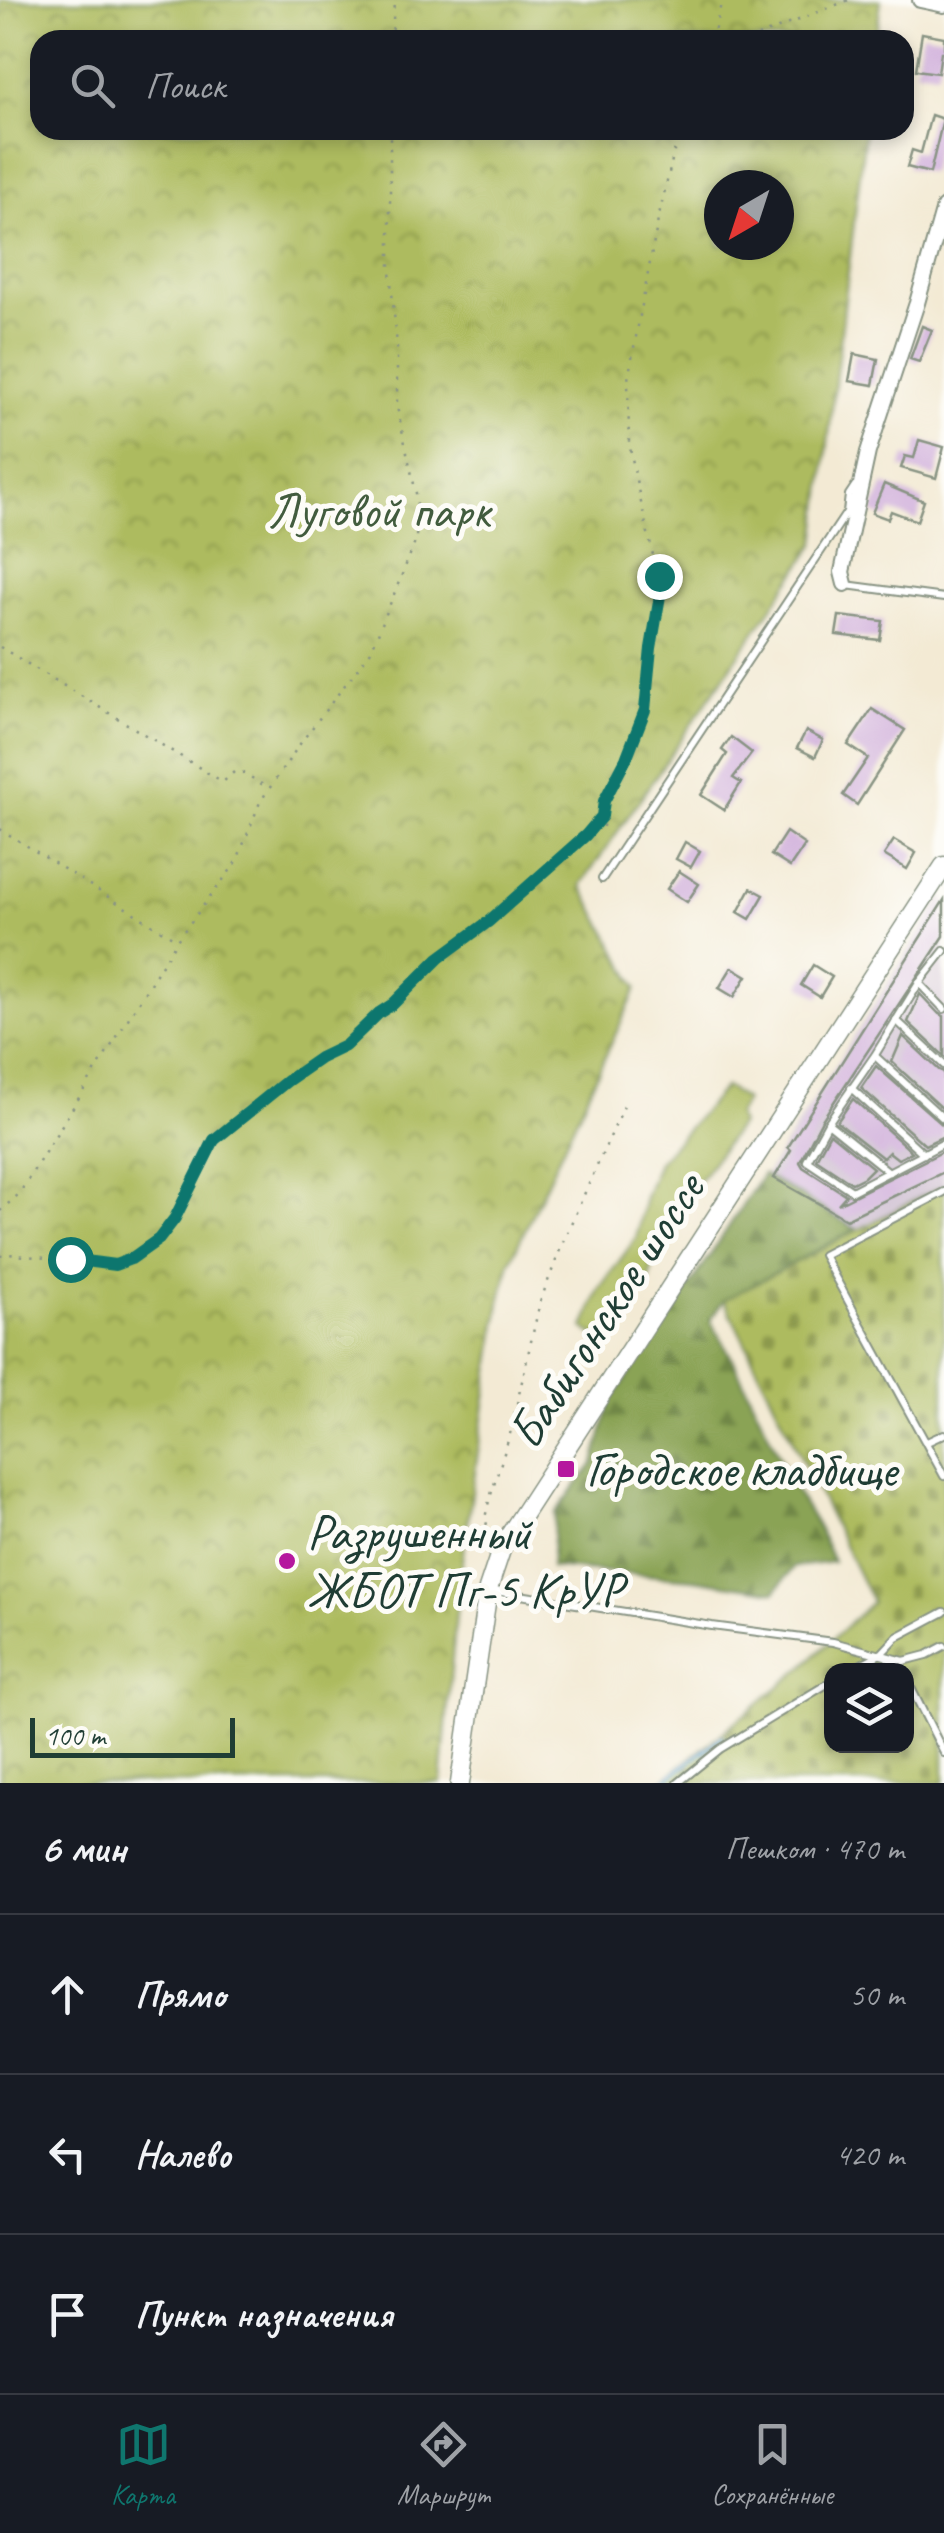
<!DOCTYPE html>
<html lang="ru">
<head>
<meta charset="utf-8">
<style>
  :root { --surface:#171b24; --page:#20242c; --text:#f1f3f6; --muted:#9ea1a6; --line:#363941; --accent:#0f766e }
  body { margin:0; font-family:Caveat,sans-serif; background:var(--page); color:var(--text) }
  .controls { position:absolute; right:30px; bottom:30px; display:grid; overflow:hidden; border-radius:20px; box-shadow:0 5px 15px #0003 }
  .controls button { width:90px; height:90px; display:grid; place-items:center; padding:0; border:0; border-bottom:2px solid var(--line); background:var(--surface); color:var(--text); font:50px sans-serif }
  .compass { position:absolute; left:704px; top:170px; width:90px; height:90px; border-radius:50%; background:var(--surface); box-shadow:0 5px 15px #0003; rotate:219deg }
  .scale { position:absolute; left:30px; bottom:25px; width:205px; box-sizing:border-box; padding-left:10px; border:5px solid #1f3d34; border-top:0; font-size:28px; line-height:35px; white-space:nowrap; color:#1f3d34; -webkit-text-stroke:8px #fdfcf7; paint-order:stroke }
  .stop { position:absolute; width:30px; height:30px; margin:-22px; border:8px solid #0f766e; border-radius:50%; background:#fff }
  .stop.end { background:#0f766e; border-color:#fff; box-shadow:0 2px 10px #0008 }
  .list { margin:0; padding:0; list-style:none }
  h2 { display:flex; justify-content:space-between; align-items:center; height:130px; margin:0; padding:0 40px; font-size:42px }
  h2 small { font-size:32px; font-weight:400; color:var(--muted) }
  .list li { display:grid; grid-template-columns:65px 1fr auto; gap:30px; align-items:center; box-sizing:border-box; height:160px; padding:0 40px; border-top:2px solid var(--line) }
  .list b { display:block; font-size:38px; white-space:nowrap }
  .list em { font-size:32px; font-style:normal; color:var(--muted) }
  .icon { flex:none; width:55px; height:55px; fill:none; stroke:currentColor; stroke-width:2; stroke-linecap:round; stroke-linejoin:round }
  .map { position:relative; flex:none; width:944px; height:1783px; overflow:hidden }
  .search { position:absolute; background:var(--surface); box-shadow:0 5px 15px #0003; left:30px; right:30px; top:30px; height:110px; display:flex; align-items:center; gap:25px; box-sizing:border-box; padding:0 35px; border-radius:30px; color:var(--muted); font-size:38px }
  .sheet { height:610px; background:var(--surface) }
  nav { display:flex; justify-content:space-around; align-items:center; box-sizing:border-box; height:140px; border-top:2px solid var(--line); background:var(--surface); font-size:28px; color:var(--muted) }
  nav a { display:grid; justify-items:center; gap:5px }
  nav .on { color:var(--accent) }
  .map>svg:first-child { display:block }
  .industrial { fill:#cebed1 }
  .grass { fill:#adbb5e; stroke:#667c49; stroke-width:2.5 }
  .forest { fill:url(#forest-firs); stroke:#547044; stroke-width:2.5 }
  .cemetery { fill:url(#cemetery-stones); stroke:#667c49; stroke-width:2.5; fill-rule:evenodd }
  .park { fill:url(#park-crowns); stroke:#667c49; stroke-width:2.5; fill-rule:evenodd }
  .lines { fill:none; stroke-linecap:round; stroke-linejoin:round }
  .stream { stroke:#63a5d7; stroke-width:4 }
  .building { fill:#d1b1dc }
  .service-casing { stroke:#899484; stroke-width:10 }
  .minor-casing { stroke:#899484; stroke-width:18 }
  .tertiary-casing { stroke:#899484; stroke-width:21 }
  .path { stroke:#899484; stroke-width:2.5; stroke-dasharray:2.5 8; stroke-linecap:butt }
  .service { stroke:#fff; stroke-width:6 }
  .minor { stroke:#fff; stroke-width:14 }
  .tertiary { stroke:#fff; stroke-width:18 }
  .route { stroke:#0f766e; stroke-width:12 }
  .poi-dot { fill:#b5179e; stroke:#fdfcf7; stroke-width:4 }
  .labels { text-anchor:middle; dominant-baseline:central; stroke-width:10; stroke-linejoin:round; paint-order:stroke }
  .park-label { font-size:50px; fill:#425c3e; stroke:#fdfcf7 }
  .street-label { font-size:50px; fill:#1f3d34; stroke:#fdfcf7 }
  .poi-label { font-size:50px; fill:#1f3d34; stroke:#fdfcf7; text-anchor:start }
</style>
</head>
<body>
<div class="map">
<svg width="944" height="1783" viewBox="0 0 944 1783">
  <defs>
    <pattern id="forest-firs" width="22" height="20" patternUnits="userSpaceOnUse" patternTransform="scale(2.5)"><rect width="22" height="20" fill="#8aa355"/><path d="M5 1l3.5 6h-7zM16 11l3.5 6h-7z" fill="#708647"/></pattern>
    <pattern id="cemetery-stones" width="16" height="16" patternUnits="userSpaceOnUse" patternTransform="scale(2.5)"><rect width="16" height="16" fill="#adbb5e"/><path d="M2 7V4a2 2 0 0 1 4 0v3zM10 15v-3a2 2 0 0 1 4 0v3z" fill="#8c994e"/></pattern>
    <pattern id="park-crowns" width="20" height="18" patternUnits="userSpaceOnUse" patternTransform="scale(2.5)"><rect width="20" height="18" fill="#adbb5e"/><path d="M2 6a3 3 0 1 1 6 0M12 15a3 3 0 1 1 6 0" fill="none" stroke="#8c994e"/></pattern>
  </defs>
  <rect width="100%" height="100%" fill="#fdfcf7"/>
  <filter id="ink" filterUnits="userSpaceOnUse"><feTurbulence type="fractalNoise" baseFrequency=".01" numOctaves="2"/><feDisplacementMap in="SourceGraphic" scale="20" xChannelSelector="R" yChannelSelector="G"/><feConvolveMatrix kernelMatrix="1 2 1 2 8 2 1 2 1" color-interpolation-filters="sRGB"/></filter>
  <filter id="wash" filterUnits="userSpaceOnUse"><feTurbulence type="fractalNoise" baseFrequency=".0048" numOctaves="4" result="noise"/><feDisplacementMap in="SourceGraphic" scale="40" xChannelSelector="R" yChannelSelector="G"/><feGaussianBlur stdDeviation="2.25" result="paint"/><feColorMatrix in="noise" values="0 0 0 0 0 0 0 0 0 0 0 0 0 0 0 0 0 1.4 0 .05"/><feComposite in="paint" operator="in"/></filter>
  <g filter="url(#wash)">
    <rect width="100%" height="100%" fill="#f3ead4"/>
    <!-- industrial -->
    <polygon class="industrial" points="944,895 944,1185 856,1229 764,1177"/>
    <!-- grass -->
    <polygon class="grass" points="725,1087 745,1100 737,1115 740,1124 696,1185 654,1251 650,1280 628,1296 601,1340 584,1328 599,1289 636,1238 645,1197 658,1162"/>
    <!-- forest -->
    <polygon class="forest" points="763,1174 856,1229 724,1300 710,1320 732,1358 797,1493 818,1528 833,1562 794,1567 775,1592 694,1579 551,1567 555,1513 594,1463 611,1400 673,1312"/>
    <!-- cemetery -->
    <path class="cemetery" d="M944,1185V1783H660L801,1669L872,1602L724,1300ZM832,1670H906V1746H832Z"/>
    <!-- park -->
    <path class="park" d="M0,0H881L876,40H40V130H865L816,543L581,885L637,988L510,1262L500,1302L459,1581L441,1783H0ZM719,185H779V245H719Z"/>
    <g class="lines">
      <!-- stream -->
      <polyline class="stream" points="662,1783 722,1737"/>
    </g>
    <g id="blocks">
      <!-- building -->
      <g class="building">
        <polygon points="922,33 944,37 944,52 941,52 938,73 916,70"/>
        <polygon points="931,115 943,119 930,173 907,167 912,150 921,153"/>
        <polygon points="922,326 932,330 919,362 910,359"/>
        <polygon points="854,354 878,359 873,385 849,381"/>
        <polygon points="919,440 944,447 936,478 901,468 905,456 914,458"/>
        <polygon points="884,484 924,501 917,521 891,511 888,519 872,513"/>
        <polygon points="839,616 883,621 880,640 836,635"/>
        <polygon points="872,709 905,730 857,805 843,795 868,758 848,745"/>
        <polygon points="806,731 823,740 815,757 797,748"/>
        <polygon points="731,737 752,753 733,778 741,783 724,810 701,795 727,754 722,750"/>
        <polygon points="786,832 805,845 790,867 771,855"/>
        <polygon points="894,840 916,853 907,869 884,855"/>
        <polygon points="685,842 700,851 691,867 676,859"/>
        <polygon points="679,871 699,884 687,902 667,889"/>
        <polygon points="751,888 764,895 750,919 738,912"/>
        <polygon points="944,900 944,936 822,1120 800,1162 803,1167 846,1195 838,1204 944,1151 944,1172 846,1219 774,1178 791,1150 788,1147"/>
        <polygon points="813,965 832,977 820,997 801,985"/>
        <polygon points="732,967 747,976 734,997 719,988"/>
        <polygon points="920,994 939,1014 944,1016 944,1056 908,1022"/>
        <polygon points="903,1036 939,1070 944,1072 944,1110 892,1062"/>
        <polygon points="876,1066 944,1126 944,1136 925,1145 861,1088"/>
        <polygon points="853,1099 912,1152 898,1159 889,1152 883,1158 837,1122"/>
        <polygon points="830,1133 873,1168 864,1177 852,1183 816,1159"/>
      </g>
    </g>
  </g>
  <g filter="url(#ink)">
    <use href="#blocks" fill-opacity="0" stroke="#899484" stroke-width="2.5"/>
    <g class="lines">
      <!-- service casing -->
      <g class="service-casing">
        <g id="service">
          <polyline points="846,585 944,598"/>
          <polyline points="602,879 847,512 849,495 855,486"/>
          <polyline points="944,951 919,983 875,1055 828,1123 807,1161 852,1191 944,1143"/>
          <polyline points="919,983 944,1009"/>
          <polyline points="896,1020 944,1065"/>
          <polyline points="875,1056 944,1119"/>
          <polyline points="851,1088 924,1154"/>
          <polyline points="828,1123 889,1172"/>
          <polyline points="944,1192 823,1255 944,1476"/>
          <polyline points="927,1442 944,1434"/>
          <polyline points="489,1590 712,1626 833,1642 904,1661 927,1655 944,1646"/>
          <polyline points="887,1657 903,1670"/>
          <polyline points="850,1670 882,1653 897,1637 944,1612"/>
          <polyline points="906,1678 944,1753"/>
          <polyline points="678,1783 720,1749 832,1681"/>
        </g>
      </g>
      <!-- minor casing -->
      <g class="minor-casing">
        <g id="minor">
          <polyline points="920,0 944,5"/>
          <polyline points="845,584 842,572 868,452 917,303 944,207"/>
        </g>
      </g>
      <!-- tertiary casing -->
      <g class="tertiary-casing">
        <polyline id="tertiary" points="460,1783 488,1589 502,1547 944,866"/>
      </g>
      <!-- path -->
      <g class="path">
        <polyline points="392,40 394,0"/>
        <polyline points="712,40 722,0"/>
        <polyline points="748,40 849,0"/>
        <polyline points="0,647 223,782 234,772 244,773 268,788"/>
        <polyline points="603,827 604,801 626,759 645,711 651,647 661,590 637,485 629,442 628,379 658,220 679,130"/>
        <polyline points="0,829 177,940 236,863 260,802 302,741 371,651 416,540 417,498 397,407 397,345 390,271 390,130"/>
        <polyline points="0,1211 19,1194 176,942"/>
        <polyline points="0,1256 7,1254 115,1265 131,1259 159,1239 175,1218 213,1140 287,1081 319,1059 345,1046 379,1013 393,1004 439,958 488,922 586,835 602,816"/>
        <polyline points="492,1534 487,1525 485,1518 489,1501 510,1434 540,1302 565,1237 624,1106"/>
      </g>
      <!-- service -->
      <use href="#service" class="service"/>
      <!-- minor -->
      <use href="#minor" class="minor"/>
      <!-- tertiary -->
      <use href="#tertiary" class="tertiary"/>
    </g>
  </g>
  <g class="lines" filter="url(#ink)">
    <!-- route -->
    <polyline class="route" points="70,1259 115,1265 131,1259 159,1239 175,1218 214,1140 287,1081 320,1058 345,1046 379,1013 393,1004 439,958 488,922 586,835 602,816 604,801 626,759 645,710 651,648 661,590 659,576"/>
  </g>
  <!-- markers -->
  <g class="poi-dot">
    <rect x="556" y="1459" width="20" height="20" rx="5"/>
    <circle cx="287" cy="1561" r="10"/>
  </g>
  <g class="labels">
    <!-- park labels -->
    <g class="park-label">
      <text x="379" y="510">Луговой парк</text>
    </g>
    <!-- street labels -->
    <g class="street-label">
      <text transform="translate(606 1311) rotate(-57)">Бабигонское шоссе</text>
    </g>
    <!-- poi labels -->
    <g class="poi-label">
      <text x="586" y="1469">Городское кладбище</text>
      <text x="307" y="1532">Разрушенный<tspan x="307" dy="58">ЖБОТ Пг-5 КрУР</tspan></text>
    </g>
  </g>
</svg>
<div class="controls">
<button><svg class="icon" aria-label="layers" viewBox="0 0 24 24"><path d="M12 4l9 5-9 5-9-5zM3 14l9 5 9-5"/></svg></button>
</div>
<svg class="compass" viewBox="-18 -18 36 36"><path d="M0-13l5 13h-10z" fill="#e53935"/><path d="M0 13l5-13h-10z" fill="#9ea1a6"/></svg>
<div class="scale">100 m</div>
<div class="stop" style="left:70px;top:1259px"></div>
<div class="stop end" style="left:659px;top:576px"></div>
<div class="search"><svg class="icon" aria-label="search" viewBox="0 0 24 24"><circle cx="10" cy="10" r="6"/><path d="M15 15l6 6"/></svg>Поиск</div>
</div>
<section class="sheet">
<h2>6 мин<small>Пешком · 470 m</small></h2>
<ul class="list">
<li><svg class="icon" aria-label="ahead" viewBox="0 0 24 24"><path d="M12 20V5M6 11l6-6 6 6"/></svg><div><b>Прямо</b></div><em>50 m</em></li>
<li><svg class="icon" aria-label="left" viewBox="0 0 24 24"><path d="M17 20v-9H6M10 6l-5 5 5 5"/></svg><div><b>Налево</b></div><em>420 m</em></li>
<li><svg class="icon" aria-label="arrive" viewBox="0 0 24 24"><path d="M6 21V4h12l-3 4 3 4H6"/></svg><div><b>Пункт назначения</b></div></li>
</ul>
</section>
<nav>
<a class="on"><svg class="icon" aria-label="map" viewBox="0 0 24 24"><path d="M3 6l6-2 6 2 6-2v14l-6 2-6-2-6 2zM9 4v14M15 6v14"/></svg>Карта</a>
<a><svg class="icon" aria-label="directions" viewBox="0 0 24 24"><path d="M12 3l9 9-9 9-9-9zM9 14v-3h6M13 9l2 2-2 2"/></svg>Маршрут</a>
<a><svg class="icon" aria-label="saved" viewBox="0 0 24 24"><path d="M7 4h10v16l-5-4-5 4z"/></svg>Сохранённые</a>
</nav>
</body>
</html>
